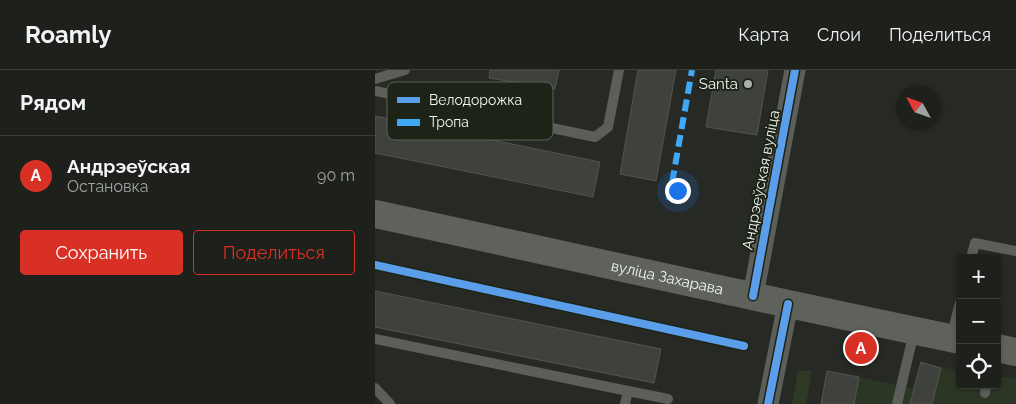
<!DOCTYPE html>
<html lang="ru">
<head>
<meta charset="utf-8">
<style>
  :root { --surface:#1d201b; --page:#2a2d28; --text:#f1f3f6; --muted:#a0a3a3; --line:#3b3e3a; --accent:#d93025 }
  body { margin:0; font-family:Raleway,sans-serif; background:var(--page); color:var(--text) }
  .controls { position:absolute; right:15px; bottom:15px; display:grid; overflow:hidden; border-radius:5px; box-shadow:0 1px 4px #0004 }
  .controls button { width:45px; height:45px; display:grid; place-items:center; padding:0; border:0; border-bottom:1px solid var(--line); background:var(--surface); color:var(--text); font:25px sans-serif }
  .compass { position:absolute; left:521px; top:15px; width:45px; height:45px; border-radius:50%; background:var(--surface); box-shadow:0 1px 4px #0004; rotate:310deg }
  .you { position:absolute; left:302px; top:120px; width:18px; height:18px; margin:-12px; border:4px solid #fff; border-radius:50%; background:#1a73e8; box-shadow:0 0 0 8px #1a73e833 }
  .badge { display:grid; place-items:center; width:32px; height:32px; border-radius:50%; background:var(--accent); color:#fff; font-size:16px; font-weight:700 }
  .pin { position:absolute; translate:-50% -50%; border:2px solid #fff; box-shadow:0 1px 5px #0006 }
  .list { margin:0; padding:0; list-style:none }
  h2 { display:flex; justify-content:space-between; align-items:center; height:65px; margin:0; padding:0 20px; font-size:21px }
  h2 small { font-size:16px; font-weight:400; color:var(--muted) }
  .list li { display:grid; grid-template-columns:32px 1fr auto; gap:15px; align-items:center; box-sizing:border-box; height:80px; padding:0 20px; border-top:1px solid var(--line) }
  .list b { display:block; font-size:19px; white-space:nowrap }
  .list p { margin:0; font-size:16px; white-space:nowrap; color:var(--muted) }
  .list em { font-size:16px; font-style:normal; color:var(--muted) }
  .actions { display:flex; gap:10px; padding:15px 20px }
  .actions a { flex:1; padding:11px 0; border:1px solid var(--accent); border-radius:5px; text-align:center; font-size:18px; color:var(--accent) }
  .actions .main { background:var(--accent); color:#fff }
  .icon { flex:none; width:28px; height:28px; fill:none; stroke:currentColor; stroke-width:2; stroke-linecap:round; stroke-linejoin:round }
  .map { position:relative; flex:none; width:641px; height:334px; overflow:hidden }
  header { display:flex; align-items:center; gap:30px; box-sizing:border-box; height:70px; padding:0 25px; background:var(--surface); border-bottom:1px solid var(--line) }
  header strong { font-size:24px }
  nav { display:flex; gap:28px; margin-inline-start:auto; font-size:18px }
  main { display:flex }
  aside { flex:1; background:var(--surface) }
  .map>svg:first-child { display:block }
  .built { fill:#2c3625 }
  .green { fill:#2f3a25 }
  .building { fill:#3f423c; stroke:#52554f }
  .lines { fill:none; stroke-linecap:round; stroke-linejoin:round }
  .lane { stroke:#5c5e5a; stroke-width:10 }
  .street { stroke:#5c5e5a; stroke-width:21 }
  .secondary { stroke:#5e625a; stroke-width:28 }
  .quiet { stroke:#3fa9f5; stroke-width:6; stroke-dasharray:12 6; stroke-linecap:butt }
  .cycleway-casing { stroke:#1d2317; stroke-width:11 }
  .cycleway { stroke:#5a9eea; stroke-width:8 }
  .poi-dot { fill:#aaafa7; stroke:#1d2317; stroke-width:2 }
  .labels { text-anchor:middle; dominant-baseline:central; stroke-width:4; stroke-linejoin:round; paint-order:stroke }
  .poi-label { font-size:15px; fill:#f1f6ee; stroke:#1d2317; text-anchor:end }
  .street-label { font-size:15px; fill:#f1f6ee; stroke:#1d2317 }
  .key { fill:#1d2317; stroke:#5d6258; stroke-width:1 }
  .key-label { font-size:14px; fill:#f1f6ee }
</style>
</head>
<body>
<header>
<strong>Roamly</strong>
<nav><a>Карта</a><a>Слои</a><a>Поделиться</a></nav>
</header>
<main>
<aside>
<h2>Рядом<small></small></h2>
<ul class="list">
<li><span class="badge">A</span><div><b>Андрэеўская</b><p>Остановка</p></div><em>90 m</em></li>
</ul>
<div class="actions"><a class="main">Сохранить</a><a>Поделиться</a></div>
</aside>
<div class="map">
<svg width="641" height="334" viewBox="0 0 641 334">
  <rect width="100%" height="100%" fill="#272a24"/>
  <!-- built -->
  <polygon class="built" points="546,293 585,301 585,315 622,315 622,306 641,309 641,334 446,334 452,301 538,318"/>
  <!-- green -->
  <polygon class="green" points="423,301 437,301 431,334 417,334"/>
  <!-- building -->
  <g class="building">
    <polygon points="115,0 184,0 180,19 114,8"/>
    <polygon points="263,0 301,0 281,111 245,104"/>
    <polygon points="341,0 393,0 382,65 331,57"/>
    <polygon points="0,46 225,92 218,127 0,83"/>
    <polygon points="0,221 286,279 279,313 0,257"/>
    <polygon points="546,292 566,298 557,334 535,334"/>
    <polygon points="452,301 484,307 479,334 446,334"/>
  </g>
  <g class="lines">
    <!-- lane -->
    <g class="lane">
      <polyline points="0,9 30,0"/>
      <polyline points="0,21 220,67 233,57 244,0"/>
      <polyline points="596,188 600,173 641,181"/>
      <polyline points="576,268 585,233"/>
      <polyline points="0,269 253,321 250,334"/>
      <polyline points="0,318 15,334"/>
      <polyline points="253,321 293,329"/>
      <polyline points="610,323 611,315"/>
      <polyline points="522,334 539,262"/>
    </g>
    <!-- street -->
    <g class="street">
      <polyline points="378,226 420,0"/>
      <polyline points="393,334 413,234"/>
    </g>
    <!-- secondary -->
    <g class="secondary">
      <path id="s1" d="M0,144C195,186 389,230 585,270"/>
      <polyline points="622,278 641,282"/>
    </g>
    <!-- quiet -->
    <polyline class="quiet" points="294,130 317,0"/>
    <!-- cycleway casing -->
    <g class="cycleway-casing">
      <g id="cycleway">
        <polyline points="0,195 369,276"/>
        <polyline points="378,226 420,0"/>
        <polyline points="393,334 413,234"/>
      </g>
    </g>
    <!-- cycleway -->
    <use href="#cycleway" class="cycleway"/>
  </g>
  <!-- markers -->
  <circle class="poi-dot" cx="373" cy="14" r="5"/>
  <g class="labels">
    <!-- poi labels -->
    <g class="poi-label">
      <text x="363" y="14">Santa</text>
    </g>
    <!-- street labels -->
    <g class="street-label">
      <text transform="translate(386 110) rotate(-79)">Андрэеўская вуліца</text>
      <text stroke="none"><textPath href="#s1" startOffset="299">вуліца Захарава</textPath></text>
    </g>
  </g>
  <!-- legend -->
  <rect x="12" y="12" width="166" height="58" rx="8" class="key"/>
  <rect x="22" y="27" width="23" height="6" fill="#5a9eea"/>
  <rect x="22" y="49" width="23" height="7" fill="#3fa9f5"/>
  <g class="key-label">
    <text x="54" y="35">Велодорожка</text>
    <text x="54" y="57">Тропа</text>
  </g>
</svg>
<div class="controls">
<button>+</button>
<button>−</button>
<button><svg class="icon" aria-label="locate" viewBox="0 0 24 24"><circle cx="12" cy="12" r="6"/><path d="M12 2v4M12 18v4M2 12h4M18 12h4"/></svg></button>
</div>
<svg class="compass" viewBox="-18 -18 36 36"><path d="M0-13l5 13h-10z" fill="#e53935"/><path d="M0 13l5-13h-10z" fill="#a0a3a3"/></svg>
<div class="you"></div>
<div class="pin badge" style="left:486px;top:278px">A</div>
</div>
</main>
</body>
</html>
